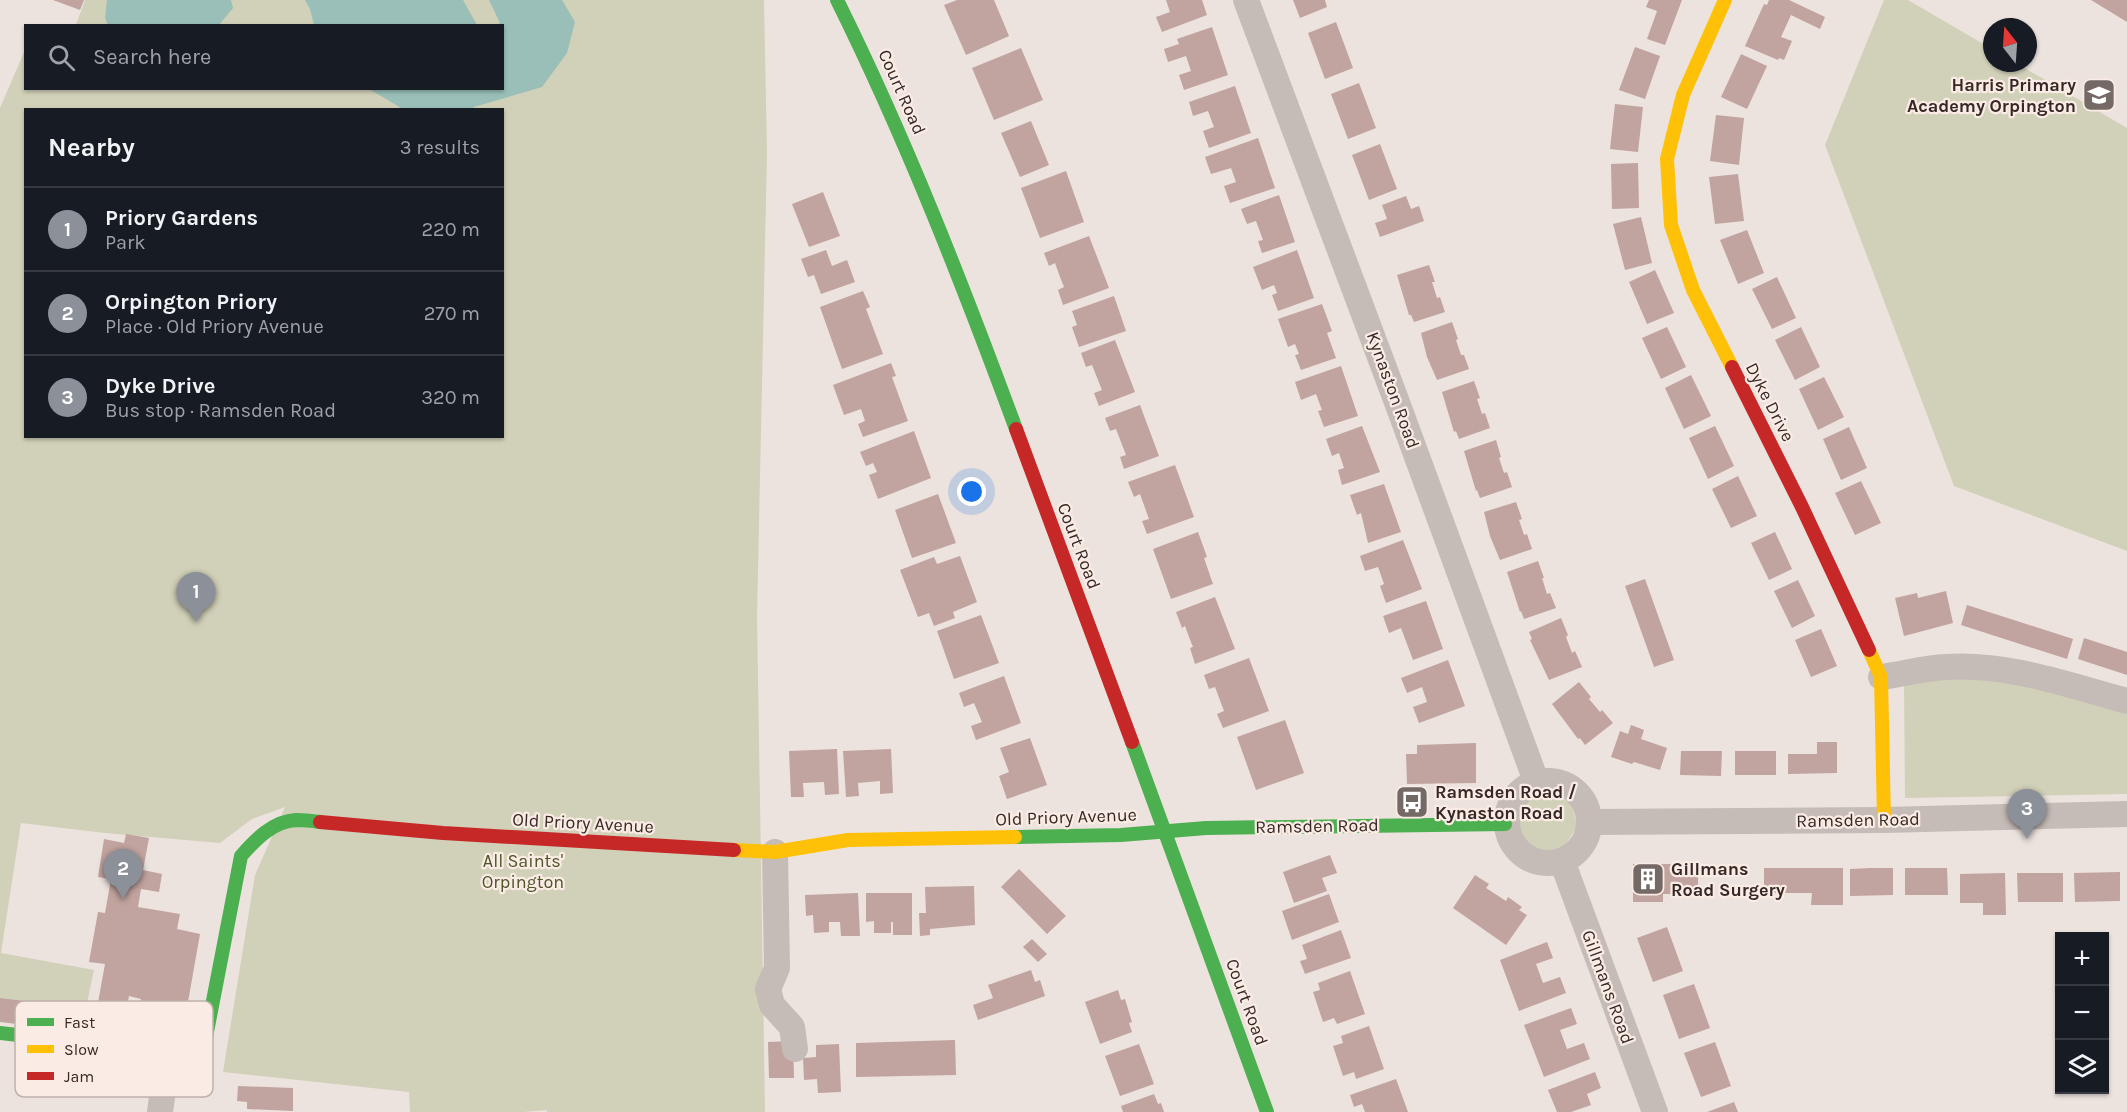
<!DOCTYPE html>
<html lang="en">
<head>
<meta charset="utf-8">
<style>
  :root { --surface:#171b24; --page:#242831; --text:#f1f3f6; --muted:#9ea1a6; --line:#363941; --accent:#8c9099 }
  body { margin:0; font-family:Karla,sans-serif; background:var(--page); color:var(--text) }
  .controls { position:absolute; right:18px; bottom:18px; display:grid; overflow:hidden; border-radius:0px; box-shadow:0 2px 4px #0004 }
  .controls button { width:54px; height:54px; display:grid; place-items:center; padding:0; border:0; border-bottom:2px solid var(--line); background:var(--surface); color:var(--text); font:30px sans-serif }
  .compass { position:absolute; left:1983px; top:18px; width:54px; height:54px; border-radius:50%; background:var(--surface); box-shadow:0 2px 4px #0004; rotate:343deg }
  .you { position:absolute; left:972px; top:492px; width:21px; height:21px; margin:-15px; border:4px solid #fff; border-radius:50%; background:#1a73e8; box-shadow:0 0 0 9px #1a73e833 }
  .badge { display:grid; place-items:center; width:39px; height:39px; border-radius:50%; background:var(--accent); color:#fff; font-size:20px; font-weight:700 }
  .pin { position:absolute; translate:-50% -50px; filter:drop-shadow(0 2px 3px #0008) }
  .pin::after { content:''; position:absolute; top:32px; width:21px; height:18px; background:inherit; clip-path:polygon(0 0,100% 0,50% 100%) }
  .list { margin:0; padding:0; list-style:none }
  h2 { display:flex; justify-content:space-between; align-items:center; height:78px; margin:0; padding:0 24px; font-size:26px }
  h2 small { font-size:20px; font-weight:400; color:var(--muted) }
  .list li { display:grid; grid-template-columns:39px 1fr auto; gap:18px; align-items:center; box-sizing:border-box; height:84px; padding:0 24px; border-top:2px solid var(--line) }
  .list b { display:block; font-size:22px; white-space:nowrap }
  .list p { margin:0; font-size:20px; white-space:nowrap; color:var(--muted) }
  .list em { font-size:20px; font-style:normal; color:var(--muted) }
  .icon { flex:none; width:33px; height:33px; fill:none; stroke:currentColor; stroke-width:2; stroke-linecap:round; stroke-linejoin:round }
  .map { position:relative; flex:none; width:2127px; height:1112px; overflow:hidden }
  .search { position:absolute; background:var(--surface); box-shadow:0 2px 4px #0004; left:24px; top:24px; width:480px; height:66px; display:flex; align-items:center; gap:15px; box-sizing:border-box; padding:0 21px; border-radius:0px; color:var(--muted); font-size:22px }
  .panel { position:absolute; background:var(--surface); box-shadow:0 2px 4px #0004; left:24px; top:108px; width:480px; height:330px; border-radius:0px }
  .map>svg:first-child { display:block }
  .green { fill:#d1d0b8; fill-rule:evenodd }
  .water { fill:#99bfb8 }
  .building { fill:#c1a39f }
  .lines { fill:none; stroke-linecap:round; stroke-linejoin:round }
  .street { stroke:#c5bbb7; stroke-width:26 }
  .fast { stroke:#4caf50; stroke-width:14 }
  .slow { stroke:#ffc107; stroke-width:14 }
  .jam { stroke:#c62828; stroke-width:14 }
  .labels { text-anchor:middle; dominant-baseline:central; stroke-width:4.5; stroke-linejoin:round; paint-order:stroke }
  .poi-label { font-size:18px; font-weight:bold; fill:#352826; stroke:#faece4; text-anchor:start }
  .street-label { font-size:18px; fill:#352826; stroke:#faece4 }
  .park-label { font-size:18px; fill:#4d5429; stroke:#faece4 }
  .key { fill:#faece4; stroke:#bfb1ab; stroke-width:1.5 }
  .key-label { font-size:16px; fill:#352826 }
</style>
</head>
<body>
<div class="map">
<svg width="2127" height="1112" viewBox="0 0 2127 1112">
  <rect width="100%" height="100%" fill="#ece3de"/>
  <!-- green -->
  <g class="green">
    <path d="M85,0H764L767,153L757,616L765,1112H547V1110L523,1112H410L409,1092L223,1072L255,875L285,807L252,819L220,843L105,833L21,823L1,953L94,970L86,1008L0,998V108L25,50L26,88H502V26L76,25ZM26,110H502V436H26Z"/>
    <polygon points="1884,0 1908,0 1992,49 1992,63 2016,63 2127,128 2127,551 1954,486 1825,145"/>
    <polygon points="1904,678 2014,680 2127,713 2127,794 1905,798"/>
    <polygon points="1552,792 1572,805 1577,827 1564,847 1542,853 1521,839 1516,817 1529,797"/>
  </g>
  <!-- water -->
  <g class="water">
    <polygon points="107,0 231,0 233,8 219,25 108,25 105,18"/>
    <polygon points="305,0 463,0 477,25 314,25 310,9"/>
    <polygon points="489,0 562,0 575,22 567,53 542,87 474,107 472,110 403,109 369,89 502,88 502,26 496,25 500,23"/>
  </g>
  <!-- building -->
  <g class="building">
    <polygon points="53,0 84,0 80,10"/>
    <polygon points="957,0 994,0 1009,36 966,55 944,5"/>
    <polygon points="1166,0 1202,0 1207,15 1162,32 1156,17 1170,12"/>
    <polygon points="1293,0 1325,0 1327,7 1300,18"/>
    <polygon points="1649,0 1682,0 1665,45 1647,39 1657,11 1646,7"/>
    <polygon points="1769,0 1789,0 1825,17 1820,29 1791,15 1781,37 1792,41 1784,60 1779,58 1778,60 1745,46 1764,4 1767,5"/>
    <polygon points="2091,0 2127,0 2127,22"/>
    <polygon points="1336,22 1353,68 1325,79 1308,33"/>
    <polygon points="1212,27 1228,75 1184,90 1179,75 1191,71 1186,56 1168,62 1164,49 1179,44 1177,39"/>
    <polygon points="1635,47 1660,56 1645,99 1619,90"/>
    <polygon points="1021,48 1043,100 994,120 972,68"/>
    <polygon points="1741,54 1767,66 1747,109 1721,97"/>
    <polygon points="1359,83 1376,128 1348,139 1331,94"/>
    <polygon points="1235,86 1251,133 1209,148 1203,131 1214,127 1208,111 1193,116 1189,102"/>
    <polygon points="1615,104 1643,107 1638,152 1610,149"/>
    <polygon points="1716,115 1744,118 1739,165 1710,161"/>
    <polygon points="1031,121 1049,165 1020,177 1001,133"/>
    <polygon points="1258,138 1275,188 1230,203 1224,186 1236,182 1231,168 1211,174 1205,157"/>
    <polygon points="1380,144 1397,189 1369,200 1352,155"/>
    <polygon points="1638,163 1639,208 1612,209 1611,164"/>
    <polygon points="1066,171 1084,222 1040,238 1021,188"/>
    <polygon points="1738,174 1744,221 1715,224 1709,177"/>
    <polygon points="823,192 840,236 809,247 792,204"/>
    <polygon points="1279,195 1295,242 1262,253 1258,241 1263,240 1256,221 1247,224 1241,209"/>
    <polygon points="1406,196 1411,209 1419,206 1424,221 1380,237 1375,223 1387,219 1382,205"/>
    <polygon points="1641,217 1652,263 1625,270 1613,224"/>
    <polygon points="1747,230 1764,273 1738,284 1720,240"/>
    <polygon points="1089,236 1109,288 1063,305 1058,290 1064,287 1060,277 1055,263 1049,266 1044,253"/>
    <polygon points="826,250 832,266 847,260 855,282 821,294 814,275 808,277 801,259"/>
    <polygon points="1297,250 1314,298 1278,311 1272,295 1277,293 1274,285 1262,290 1253,267"/>
    <polygon points="1429,265 1435,282 1432,282 1437,298 1440,297 1445,312 1414,322 1411,315 1409,315 1397,275"/>
    <polygon points="1655,270 1674,313 1647,324 1629,282"/>
    <polygon points="1777,277 1796,318 1772,329 1752,289"/>
    <polygon points="863,291 870,307 866,309 883,354 842,369 820,307"/>
    <polygon points="1114,296 1126,331 1079,347 1072,327 1077,325 1072,311"/>
    <polygon points="1322,304 1332,331 1327,333 1336,358 1301,370 1295,355 1299,354 1295,344 1288,347 1278,319"/>
    <polygon points="1452,322 1458,339 1456,340 1461,355 1464,355 1469,369 1437,380 1427,357 1421,333"/>
    <polygon points="1667,327 1686,367 1661,379 1642,338"/>
    <polygon points="1801,327 1820,367 1795,380 1775,340"/>
    <polygon points="1115,340 1135,392 1099,406 1094,393 1102,390 1092,365 1086,367 1081,353"/>
    <polygon points="891,363 896,376 892,377 908,421 863,437 858,424 865,421 861,409 844,415 833,385"/>
    <polygon points="1341,366 1358,416 1324,427 1318,411 1322,410 1316,394 1301,400 1295,382"/>
    <polygon points="1691,375 1711,416 1684,429 1665,388"/>
    <polygon points="1824,377 1844,417 1818,430 1799,389"/>
    <polygon points="1474,381 1480,398 1477,399 1482,414 1485,413 1490,428 1459,439 1456,431 1454,432 1442,392"/>
    <polygon points="1140,405 1159,456 1124,469 1120,457 1126,455 1116,429 1110,431 1105,418"/>
    <polygon points="1362,426 1380,472 1342,485 1338,470 1344,468 1339,453 1332,456 1326,439"/>
    <polygon points="1715,426 1734,466 1708,479 1689,438"/>
    <polygon points="1849,427 1867,468 1841,480 1823,439"/>
    <polygon points="914,431 931,478 878,499 869,475 877,472 873,463 866,466 860,452"/>
    <polygon points="1496,440 1501,457 1499,458 1504,473 1507,472 1512,487 1480,498 1477,490 1476,491 1464,451"/>
    <polygon points="1175,465 1194,517 1147,534 1142,521 1149,519 1140,494 1134,497 1128,482"/>
    <polygon points="1738,476 1757,516 1731,528 1712,489"/>
    <polygon points="1861,481 1881,523 1855,535 1835,493"/>
    <polygon points="1384,484 1401,532 1368,543 1361,513 1357,515 1350,495"/>
    <polygon points="938,494 956,543 912,558 895,510"/>
    <polygon points="1516,502 1522,519 1519,520 1524,535 1527,534 1532,549 1500,560 1490,536 1484,512"/>
    <polygon points="1198,532 1207,557 1204,558 1213,584 1171,599 1153,549"/>
    <polygon points="1775,532 1792,569 1769,580 1751,543"/>
    <polygon points="1403,540 1422,589 1386,603 1380,586 1384,584 1378,567 1365,571 1360,556"/>
    <polygon points="960,556 977,602 953,612 955,618 934,626 929,613 918,617 900,570 934,557 937,564"/>
    <polygon points="1538,561 1544,578 1542,578 1547,594 1550,593 1556,608 1524,619 1521,611 1520,612 1507,572"/>
    <polygon points="1645,579 1674,660 1654,667 1625,586"/>
    <polygon points="1798,580 1815,616 1792,628 1774,591"/>
    <polygon points="1946,591 1953,623 1904,636 1895,598 1917,593 1918,598"/>
    <polygon points="1215,597 1235,649 1195,664 1190,648 1193,647 1189,637 1185,626 1182,628 1176,612"/>
    <polygon points="1426,601 1443,649 1413,660 1401,628 1389,633 1383,616"/>
    <polygon points="1967,605 2073,639 2067,659 1961,625"/>
    <polygon points="981,615 999,663 954,679 937,631"/>
    <polygon points="1561,618 1568,635 1566,637 1572,653 1575,651 1582,667 1549,680 1530,640 1532,639 1529,632"/>
    <polygon points="1821,629 1837,666 1811,677 1795,640"/>
    <polygon points="2084,638 2127,652 2127,675 2078,659"/>
    <polygon points="1249,658 1269,711 1223,728 1217,714 1224,711 1215,687 1209,689 1204,675"/>
    <polygon points="1448,660 1465,706 1419,723 1413,707 1427,702 1422,687 1407,693 1401,678"/>
    <polygon points="1004,676 1021,723 976,740 971,726 982,722 974,703 964,707 959,693"/>
    <polygon points="1579,682 1591,697 1589,699 1600,712 1602,710 1613,723 1585,745 1580,738 1578,739 1552,704"/>
    <polygon points="1285,720 1304,773 1256,790 1237,737"/>
    <polygon points="1631,725 1644,730 1641,739 1667,748 1660,770 1634,762 1632,764 1611,757 1620,731 1628,734"/>
    <polygon points="1030,738 1047,785 1007,799 999,776 1009,772 1000,748"/>
    <polygon points="1817,742 1837,742 1837,773 1788,774 1788,754 1817,754"/>
    <polygon points="1476,743 1476,783 1407,784 1406,754 1417,754 1417,745"/>
    <polygon points="837,749 839,794 825,795 824,782 803,783 804,797 791,797 789,751"/>
    <polygon points="891,749 893,793 880,794 880,781 858,783 859,796 846,797 843,751"/>
    <polygon points="1681,751 1722,751 1721,776 1680,775"/>
    <rect x="1735" y="751" width="41" height="24"/>
    <polygon points="126,834 149,838 143,870 162,874 159,892 141,889 138,907 180,914 177,929 200,934 185,1019 139,1011 141,999 129,996 124,1024 95,1019 105,964 89,962 98,912 105,913 111,879 98,877 104,839 124,843"/>
    <polygon points="1330,855 1337,873 1322,878 1327,891 1294,903 1283,872"/>
    <polygon points="1633,864 1698,864 1698,894 1663,894 1663,902 1633,902"/>
    <polygon points="1764,868 1843,868 1843,905 1811,905 1812,893 1772,893 1772,888 1764,888"/>
    <polygon points="1871,868 1893,868 1893,895 1850,896 1850,869"/>
    <polygon points="1905,868 1947,868 1948,895 1905,895"/>
    <polygon points="1019,869 1066,916 1047,934 1001,887"/>
    <polygon points="2120,872 2120,901 2075,902 2074,873"/>
    <polygon points="2005,873 2006,915 1983,915 1983,903 1960,903 1960,874"/>
    <polygon points="2017,873 2063,873 2063,902 2018,902"/>
    <polygon points="1475,875 1489,884 1486,888 1506,901 1508,897 1522,907 1519,910 1527,915 1506,945 1453,908"/>
    <polygon points="974,886 975,925 930,929 930,935 920,936 919,913 926,913 925,887"/>
    <polygon points="858,893 860,936 841,936 840,922 829,922 829,932 814,933 813,915 806,916 805,895"/>
    <polygon points="866,893 912,893 912,935 893,935 893,922 891,922 891,933 874,933 874,921 866,922"/>
    <polygon points="1329,894 1339,922 1292,940 1282,911"/>
    <polygon points="1667,927 1683,971 1653,982 1637,938"/>
    <polygon points="1341,930 1351,958 1305,974 1300,961 1307,959 1302,945"/>
    <polygon points="1032,939 1047,954 1038,962 1023,947"/>
    <polygon points="1547,942 1553,958 1536,964 1543,983 1560,977 1566,993 1519,1011 1500,960"/>
    <polygon points="1031,970 1035,982 1040,980 1045,996 978,1020 973,1005 993,998 988,985"/>
    <polygon points="1350,971 1365,1014 1337,1024 1334,1018 1323,1022 1313,992 1320,990 1318,983"/>
    <polygon points="1694,984 1710,1028 1679,1039 1663,995"/>
    <polygon points="1118,990 1121,1000 1125,999 1132,1022 1129,1023 1132,1032 1100,1044 1085,1002"/>
    <polygon points="0,998 86,1008 84,1032 0,1022"/>
    <polygon points="1571,1008 1577,1024 1560,1030 1567,1049 1584,1043 1590,1059 1544,1077 1524,1025"/>
    <polygon points="1369,1026 1384,1069 1356,1079 1354,1072 1343,1076 1333,1046 1343,1043 1341,1036"/>
    <polygon points="955,1040 956,1075 856,1077 856,1043"/>
    <polygon points="793,1041 794,1078 769,1078 768,1042"/>
    <polygon points="1715,1042 1731,1086 1701,1097 1684,1053"/>
    <polygon points="839,1044 841,1092 818,1093 817,1079 804,1080 803,1058 816,1057 816,1045"/>
    <polygon points="1139,1044 1154,1084 1120,1096 1105,1056"/>
    <polygon points="1595,1072 1601,1088 1587,1094 1591,1105 1571,1112 1557,1112 1548,1090"/>
    <polygon points="1396,1079 1408,1112 1365,1112 1362,1104 1354,1107 1350,1095"/>
    <polygon points="238,1086 293,1088 293,1111 247,1109 247,1102 237,1101"/>
    <polygon points="1154,1094 1158,1104 1161,1103 1164,1112 1123,1112 1121,1106"/>
    <polygon points="1734,1102 1738,1112 1707,1112"/>
  </g>
  <g class="lines">
    <!-- street -->
    <g class="street">
      <polyline points="1246,0 1398,405 1536,781"/>
      <path d="M1881,677C1903,674 1924,668 1946,667C2008,663 2068,685 2127,701"/>
      <circle cx="1548" cy="822" r="41"/>
      <polyline points="1590,822 1884,820 2127,814"/>
      <polyline points="775,852 777,968 768,989 772,1005 792,1027 795,1049"/>
      <polyline points="1562,861 1655,1112"/>
      <polyline points="160,1112 168,1052"/>
    </g>
    <!-- fast -->
    <g class="fast">
      <path d="M837,0C906,139 962,283 1016,429"/>
      <polyline points="1132,742 1267,1112"/>
      <polyline points="1015,837 1121,835 1206,828 1505,824"/>
      <path d="M0,1033L190,1055L206,1037L241,856C255,840 273,821 296,820C304,820 313,821 320,822"/>
    </g>
    <!-- slow -->
    <g class="slow">
      <polyline points="1725,0 1683,95 1667,159 1671,225 1693,290 1732,367"/>
      <polyline points="1869,650 1881,677 1884,820"/>
      <polyline points="734,850 775,852 848,840 1015,837"/>
    </g>
    <!-- jam -->
    <g class="jam">
      <polyline points="1732,367 1802,507 1869,650"/>
      <polyline points="1016,429 1132,742"/>
      <polyline points="320,822 443,833 734,850"/>
    </g>
  </g>
  <!-- icons -->
  <defs>
    <g id="school-square" transform="scale(1.725)"><rect x="-9" y="-9" width="18" height="18" rx="4" fill="#756966" stroke="#faece4"/><path d="M0-5L7-2L0 1L-7-2ZM-4 1L0 2.5L4 1V4Q0 6-4 4Z" fill="#fff"/></g>
    <g id="bus-square" transform="scale(1.725)"><rect x="-9" y="-9" width="18" height="18" rx="4" fill="#756966" stroke="#faece4"/><path d="M-5-6H5V4H4V6H2V4H-2V6H-4V4H-5ZM-3.5-4V0h7V-4ZM-3.5 1.2v1.5H-2V1.2ZM2 1.2v1.5H3.5V1.2Z" fill="#fff"/></g>
    <g id="building-square" transform="scale(1.725)"><rect x="-9" y="-9" width="18" height="18" rx="4" fill="#756966" stroke="#faece4"/><path d="M-4-6H4V6H1V3H-1V6H-4ZM-2.5-4.3h1.7v1.8h-1.7ZM.8-4.3h1.7v1.8H.8ZM-2.5-1h1.7V.8h-1.7ZM.8-1h1.7V.8H.8Z" fill="#fff"/></g>
  </defs>
  <g fill-rule="evenodd">
    <use href="#school-square" x="2099" y="95"/>
    <use href="#bus-square" x="1412" y="802"/>
    <use href="#building-square" x="1648" y="879"/>
  </g>
  <g class="labels">
    <!-- poi labels -->
    <g class="poi-label">
      <text x="2076" y="85" text-anchor="end">Harris Primary<tspan x="2076" dy="21">Academy Orpington</tspan></text>
      <text x="1435" y="792">Ramsden Road /<tspan x="1435" dy="21">Kynaston Road</tspan></text>
      <text x="1671" y="869">Gillmans<tspan x="1671" dy="21">Road Surgery</tspan></text>
    </g>
    <!-- street labels -->
    <g class="street-label">
      <text transform="translate(902 92) rotate(66)">Court Road</text>
      <text transform="translate(1393 390) rotate(70)">Kynaston Road</text>
      <text transform="translate(1770 402) rotate(63)">Dyke Drive</text>
      <text transform="translate(1079 546) rotate(69)">Court Road</text>
      <text transform="translate(1066 817) rotate(-2)">Old Priory Avenue</text>
      <text transform="translate(1858 820) rotate(-1)">Ramsden Road</text>
      <text transform="translate(583 823) rotate(3)">Old Priory Avenue</text>
      <text transform="translate(1317 826) rotate(-1)">Ramsden Road</text>
      <text transform="translate(1608 987) rotate(70)">Gillmans Road</text>
      <text transform="translate(1247 1002) rotate(70)">Court Road</text>
    </g>
    <!-- park labels -->
    <g class="park-label">
      <text x="523" y="861">All Saints'<tspan x="523" dy="21">Orpington</tspan></text>
    </g>
  </g>
  <!-- legend -->
  <rect x="15" y="1001" width="198" height="96" rx="9" class="key"/>
  <rect x="27" y="1018" width="27" height="8" fill="#4caf50"/>
  <rect x="27" y="1045" width="27" height="8" fill="#ffc107"/>
  <rect x="27" y="1072" width="27" height="8" fill="#c62828"/>
  <g class="key-label">
    <text x="64" y="1028">Fast</text>
    <text x="64" y="1055">Slow</text>
    <text x="64" y="1082">Jam</text>
  </g>
</svg>
<div class="controls">
<button>+</button>
<button>−</button>
<button><svg class="icon" aria-label="layers" viewBox="0 0 24 24"><path d="M12 4l9 5-9 5-9-5zM3 14l9 5 9-5"/></svg></button>
</div>
<svg class="compass" viewBox="-18 -18 36 36"><path d="M0-13l5 13h-10z" fill="#e53935"/><path d="M0 13l5-13h-10z" fill="#9ea1a6"/></svg>
<div class="you"></div>
<div class="pin badge" style="left:196px;top:622px">1</div>
<div class="pin badge" style="left:123px;top:899px">2</div>
<div class="pin badge" style="left:2027px;top:839px">3</div>
<div class="search"><svg class="icon" aria-label="search" viewBox="0 0 24 24"><circle cx="10" cy="10" r="6"/><path d="M15 15l6 6"/></svg>Search here</div>
<section class="panel">
<h2>Nearby<small>3 results</small></h2>
<ul class="list">
<li><span class="badge">1</span><div><b>Priory Gardens</b><p>Park</p></div><em>220 m</em></li>
<li><span class="badge">2</span><div><b>Orpington Priory</b><p>Place · Old Priory Avenue</p></div><em>270 m</em></li>
<li><span class="badge">3</span><div><b>Dyke Drive</b><p>Bus stop · Ramsden Road</p></div><em>320 m</em></li>
</ul>
</section>
</div>
</body>
</html>
